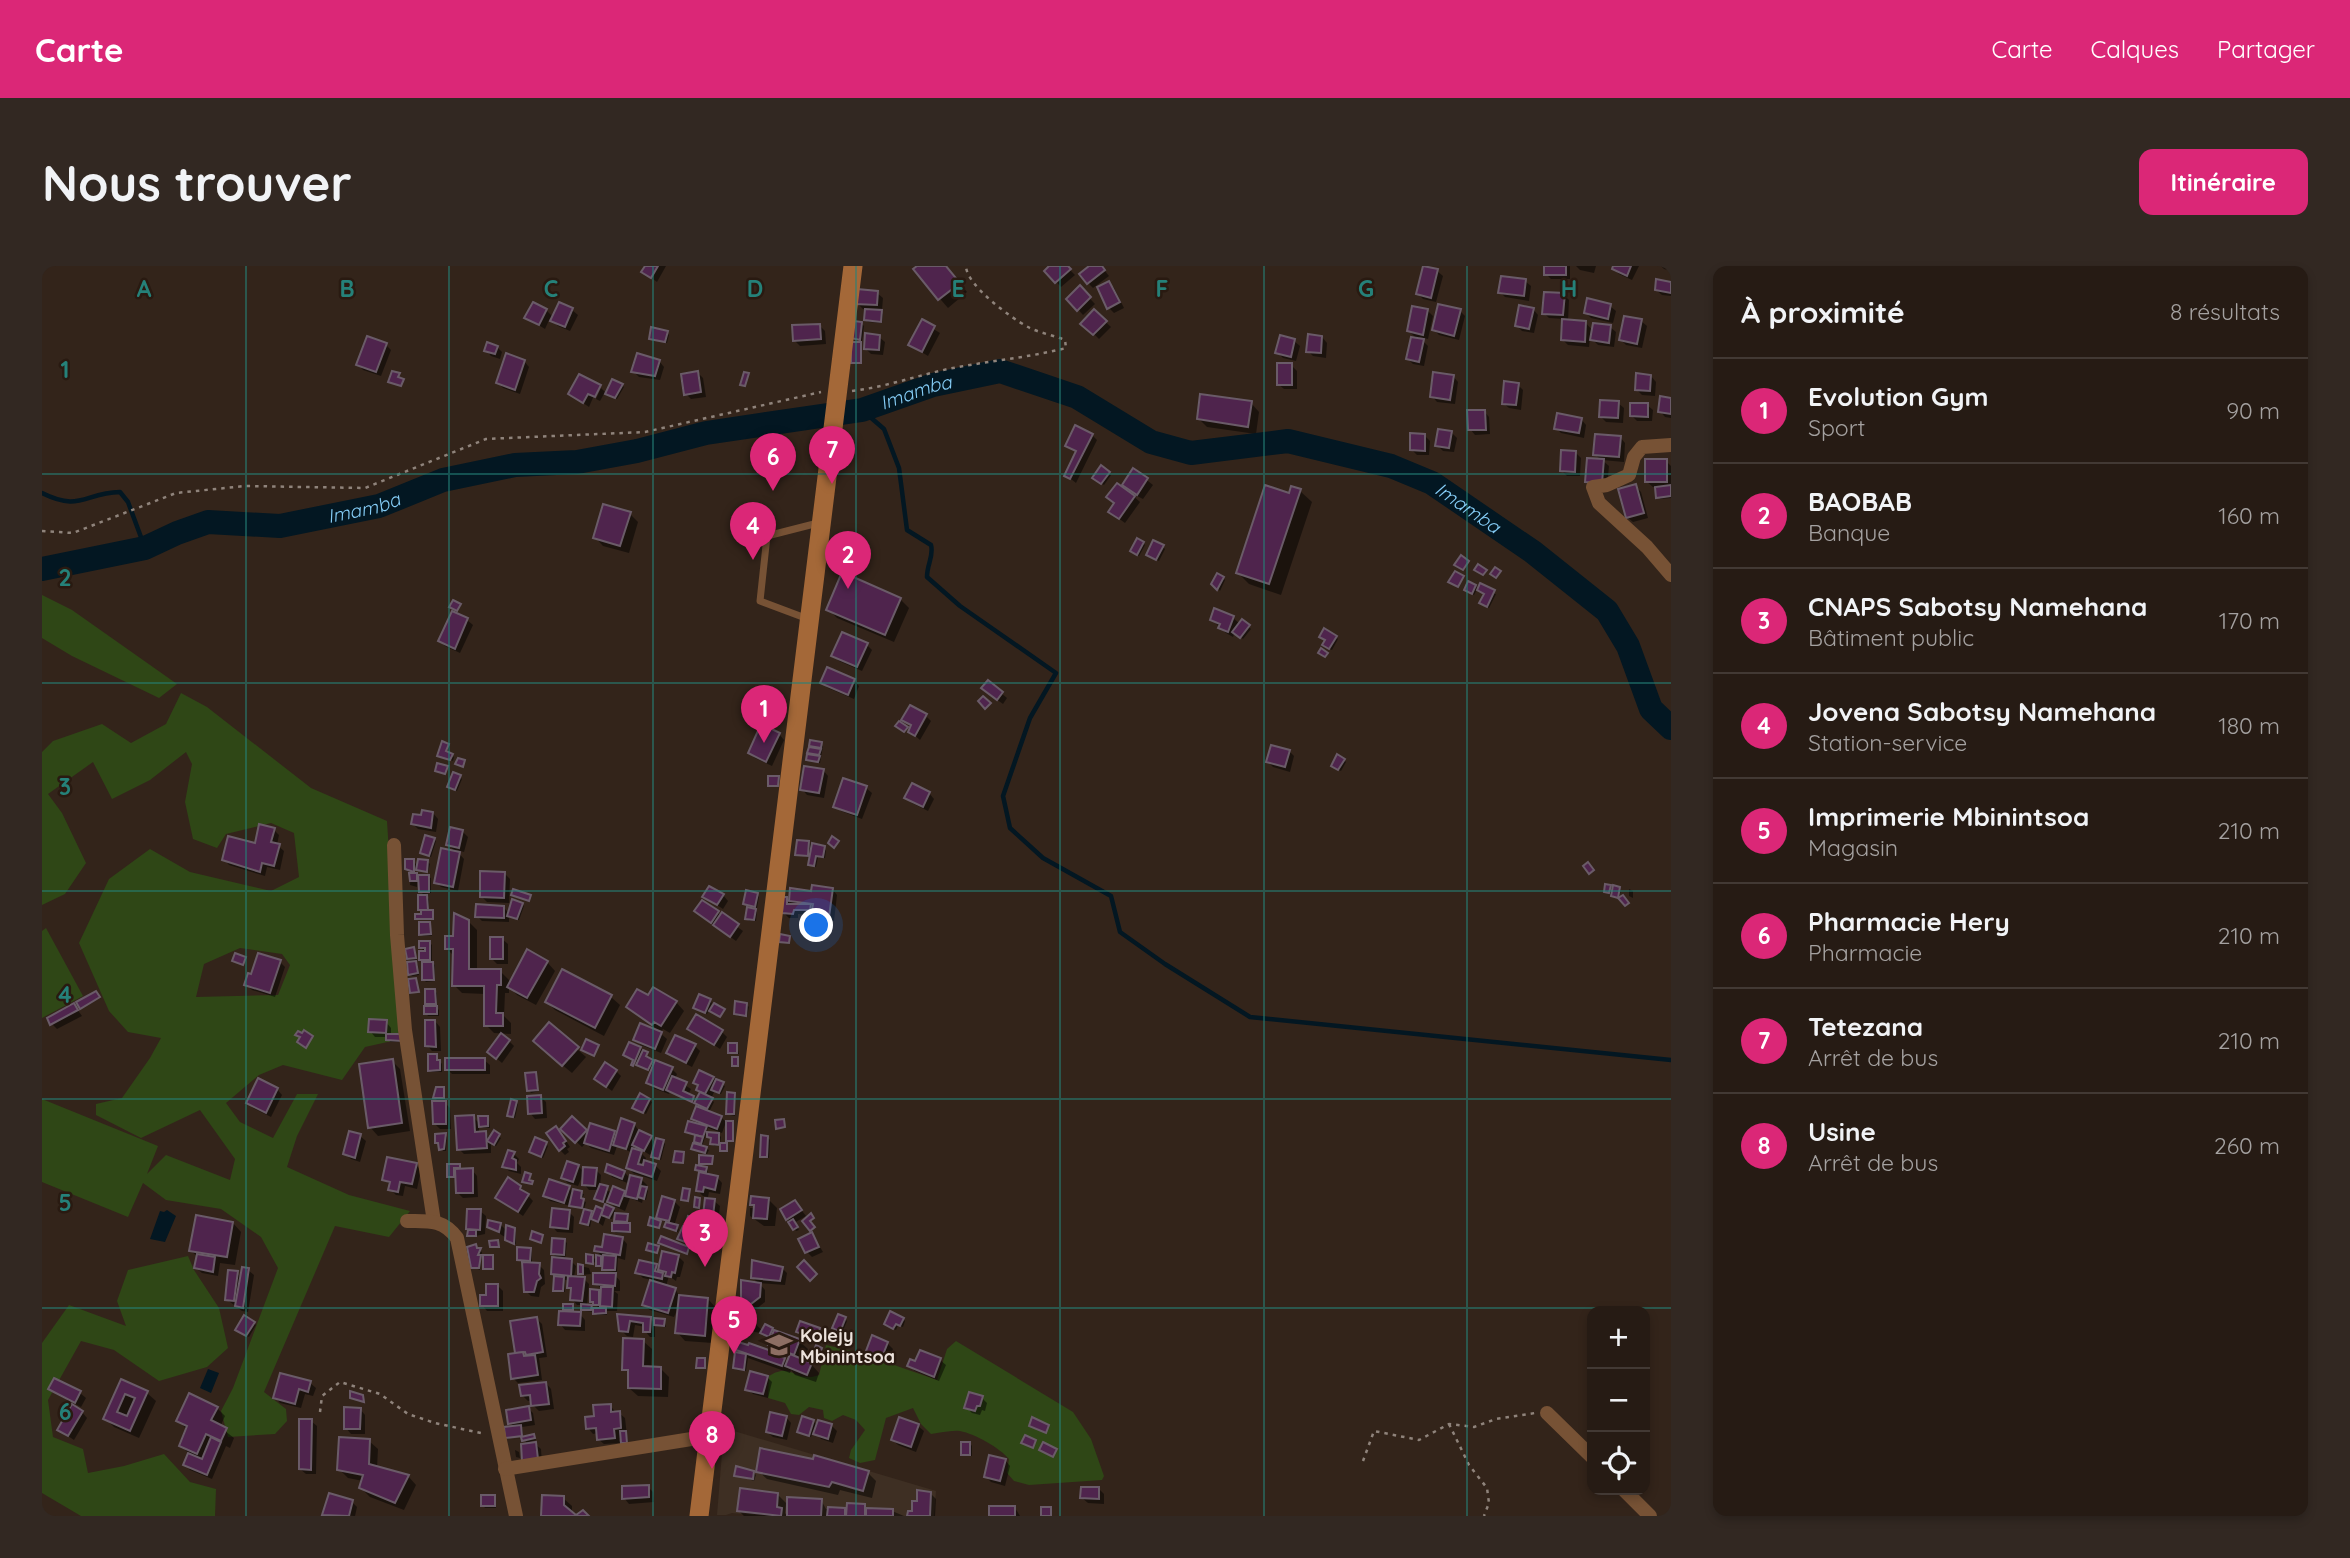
<!DOCTYPE html>
<html lang="fr">
<head>
<meta charset="utf-8">
<style>
  :root { --surface:#261b14; --page:#322822; --text:#f1f3f6; --muted:#a4a1a0; --line:#423934; --accent:#db2777 }
  body { margin:0; font-family:Quicksand,sans-serif; background:var(--page); color:var(--text) }
  .controls { position:absolute; right:21px; bottom:21px; display:grid; overflow:hidden; border-radius:14px; box-shadow:0 4px 10px #0003 }
  .controls button { width:63px; height:63px; display:grid; place-items:center; padding:0; border:0; border-bottom:2px solid var(--line); background:var(--surface); color:var(--text); font:35px sans-serif }
  .you { position:absolute; left:775px; top:660px; width:24px; height:24px; margin:-18px; border:5px solid #fff; border-radius:50%; background:#1a73e8; box-shadow:0 0 0 10px #1a73e833 }
  .badge { display:grid; place-items:center; width:46px; height:46px; border-radius:50%; background:var(--accent); color:#fff; font-size:23px; font-weight:700 }
  .pin { position:absolute; translate:-50% -58px; filter:drop-shadow(0 2px 4px #0008) }
  .pin::after { content:''; position:absolute; top:37px; width:24px; height:21px; background:inherit; clip-path:polygon(0 0,100% 0,50% 100%) }
  .list { margin:0; padding:0; list-style:none }
  h2 { display:flex; justify-content:space-between; align-items:center; height:91px; margin:0; padding:0 28px; font-size:30px }
  h2 small { font-size:23px; font-weight:400; color:var(--muted) }
  .list li { display:grid; grid-template-columns:46px 1fr auto; gap:21px; align-items:center; box-sizing:border-box; height:105px; padding:0 28px; border-top:2px solid var(--line) }
  .list b { display:block; font-size:26px; white-space:nowrap }
  .list p { margin:0; font-size:23px; white-space:nowrap; color:var(--muted) }
  .list em { font-size:23px; font-style:normal; color:var(--muted) }
  .icon { flex:none; width:38px; height:38px; fill:none; stroke:currentColor; stroke-width:2; stroke-linecap:round; stroke-linejoin:round }
  .map { position:relative; flex:none; width:1629px; height:1250px; overflow:hidden; border-radius:14px }
  header { display:flex; align-items:center; gap:42px; box-sizing:border-box; height:98px; padding:0 35px; background:var(--accent); color:#fff }
  header strong { font-size:33px }
  nav { display:flex; gap:38px; margin-inline-start:auto; font-size:24px }
  .intro { display:flex; align-items:center; justify-content:space-between; box-sizing:border-box; height:168px; padding:0 42px }
  h1 { margin:0; font-size:49px }
  .button { padding:18px 32px; border-radius:14px; background:var(--accent); color:#fff; font-size:24px; font-weight:700 }
  main { display:flex; gap:42px; padding:0 42px }
  aside { flex:1; background:var(--surface); border-radius:14px; box-shadow:0 4px 10px #0003 }
  .map>svg:first-child { display:block }
  .industrial { fill:#3e2f23 }
  .green { fill:#2f4716; fill-rule:evenodd }
  .water { fill:#031722 }
  .shadow { fill:#0007; fill-rule:evenodd }
  .lines { fill:none; stroke-linecap:round; stroke-linejoin:round }
  .stream { stroke:#031722; stroke-width:4.5 }
  .river { stroke:#031722; stroke-width:24 }
  .building { fill:#4f244d; stroke:#6a5b68; stroke-width:2; fill-rule:evenodd }
  .path { stroke:#8f837b; stroke-width:2.5; stroke-dasharray:3.5 5; stroke-linecap:butt }
  .lane { stroke:#775235; stroke-width:7 }
  .street { stroke:#775235; stroke-width:14 }
  .secondary { stroke:#a46838; stroke-width:19 }
  .grid { fill:none; stroke:#258179; stroke-width:2; stroke-opacity:0.55 }
  .labels { text-anchor:middle; dominant-baseline:central; stroke-width:5; stroke-linejoin:round; paint-order:stroke }
  .poi-label { font-size:18px; font-weight:bold; fill:#ece2dc; stroke:#291a11; text-anchor:start }
  .water-label { font-size:19px; font-style:italic; fill:#86cef8; stroke:#291a11 }
  .grid-label { font-size:23px; text-anchor:middle; font-weight:bold; fill:#258179; stroke:#291a11; stroke-width:5; stroke-linejoin:round; paint-order:stroke }
</style>
</head>
<body>
<header>
<strong>Carte</strong>
<nav><a>Carte</a><a>Calques</a><a>Partager</a></nav>
</header>
<div class="intro"><h1>Nous trouver</h1><a class="button">Itinéraire</a></div>
<main>
<div class="map">
<svg width="1629" height="1250" viewBox="0 0 1629 1250">
  <rect width="100%" height="100%" fill="#33241a"/>
  <!-- industrial -->
  <polygon class="industrial" points="682,1162 894,1225 892,1250 726,1250 690,1247 684,1249 675,1249"/>
  <!-- green -->
  <g class="green">
    <polygon points="0,329 30,344 135,418 117,432 30,390 0,372"/>
    <path d="M139,427L165,441L269,522L345,555L359,773L323,781L300,814L241,799L217,809L184,837L198,856L231,872L255,828H276L255,870L245,901L307,929L368,945L347,971L293,960L222,1126L244,1143L245,1155L233,1168L186,1171L179,1145L191,1122L236,1002L219,971L179,943L124,934L101,917L86,951L0,916V833L116,880L105,908L124,889L188,914L193,893L158,844L99,872L54,849V838L80,832L108,792L119,772L86,766L67,745L37,677L67,613L108,583L148,606L229,625L257,611L252,567L229,557L184,568L175,582L151,573L143,536L150,498L144,486L108,514L70,533L51,496L6,528L20,547L44,597L23,628L0,639V486L11,475L60,458L89,477L124,458ZM198,682L240,688L248,699L236,729L154,731L162,698Z"/>
    <polygon points="4,662 41,730 0,752 0,665"/>
    <polygon points="146,990 152,1004 177,1042 186,1082 165,1101 117,1115 72,1084 39,1075 6,1134 11,1171 41,1183 46,1207 82,1200 122,1188 148,1216 174,1223 173,1250 39,1250 0,1227 0,1077 27,1039 84,1060 75,1035 86,1004"/>
    <path d="M914,1075L1031,1146L1049,1173L1062,1210L1060,1214L987,1219L972,1215L965,1207L967,1193C958,1182 933,1168 918,1165C909,1164 898,1167 889,1168L879,1158L871,1142L844,1152L833,1194L818,1197L807,1192L809,1184L823,1164L814,1154L801,1149L790,1155L782,1152L781,1144L767,1141L757,1149L749,1148L743,1137L726,1132L727,1110C751,1095 752,1118 777,1109L784,1079L815,1086L895,1114L905,1083Z"/>
  </g>
  <!-- water -->
  <g class="water">
    <polygon points="125,944 134,950 123,976 108,973 118,945 122,946"/>
    <polygon points="166,1103 177,1107 169,1127 158,1122"/>
  </g>
  <!-- shadow -->
  <g class="shadow">
    <polygon points="603,0 624,0 615,16 601,6"/>
    <polygon points="878,0 904,0 925,26 906,42 873,4"/>
    <polygon points="1010,0 1024,0 1033,9 1019,21 1004,5"/>
    <polygon points="1050,0 1059,0 1067,10 1051,22 1046,17"/>
    <polygon points="1504,0 1528,0 1528,13 1509,13 1504,8"/>
    <polygon points="1534,0 1554,0 1552,7 1538,4"/>
    <polygon points="1573,0 1597,0 1590,14 1577,8 1572,3"/>
    <polygon points="1619,0 1629,0 1629,5 1622,3"/>
    <polygon points="1395,5 1401,10 1394,36 1381,33 1376,28"/>
    <polygon points="1483,15 1489,20 1487,35 1463,31 1458,26"/>
    <polygon points="1067,17 1072,22 1082,42 1072,47 1067,42"/>
    <polygon points="1629,18 1629,30 1620,29 1614,24"/>
    <polygon points="1038,22 1053,38 1041,49 1027,33"/>
    <polygon points="835,27 841,32 840,44 837,44 841,48 840,57 826,56 824,54 824,43 821,43 815,37"/>
    <polygon points="1522,29 1527,34 1526,55 1543,56 1551,65 1568,61 1574,66 1572,81 1556,79 1548,71 1547,81 1526,79 1521,74 1522,53 1507,52 1502,47"/>
    <polygon points="1568,40 1574,45 1571,57 1549,52 1544,47"/>
    <polygon points="1491,43 1496,49 1492,67 1480,65 1474,59"/>
    <polygon points="504,44 512,52 530,44 536,49 528,65 516,60 508,52 503,63 485,52"/>
    <polygon points="1052,45 1069,61 1057,73 1041,57"/>
    <polygon points="1386,45 1391,50 1386,73 1377,71 1386,80 1382,100 1371,98 1366,93 1376,74 1367,65"/>
    <polygon points="1418,45 1423,50 1417,74 1397,69 1391,63"/>
    <polygon points="1599,55 1605,60 1600,82 1584,79 1579,74"/>
    <polygon points="880,56 898,67 886,90 868,79"/>
    <polygon points="820,58 822,60 820,75 813,74 811,72"/>
    <polygon points="777,59 783,65 784,78 758,80 752,74"/>
    <polygon points="625,67 627,69 625,77 608,72"/>
    <polygon points="837,71 843,76 841,89 829,88 823,82"/>
    <polygon points="1280,71 1285,77 1284,92 1271,90 1266,85"/>
    <polygon points="1252,75 1258,80 1254,95 1241,92 1235,86"/>
    <polygon points="818,78 820,80 820,98 813,98 811,96"/>
    <polygon points="344,79 349,84 339,110 321,104 316,98"/>
    <polygon points="455,81 460,86 458,93 449,90 444,84"/>
    <polygon points="482,95 487,101 478,128 461,122 456,117"/>
    <polygon points="617,95 622,101 618,114 597,111 591,105"/>
    <polygon points="1249,99 1255,105 1255,123 1242,123 1236,118"/>
    <polygon points="656,107 661,112 664,131 649,133 644,128"/>
    <polygon points="1411,110 1416,116 1413,138 1395,136 1390,130"/>
    <polygon points="1609,110 1614,116 1613,130 1600,129 1594,123"/>
    <polygon points="580,119 582,121 575,133 566,128"/>
    <polygon points="1476,119 1481,124 1479,144 1467,142 1461,137"/>
    <polygon points="556,120 547,141 528,128"/>
    <polygon points="559,122 563,126 558,135 554,133"/>
    <polygon points="1629,134 1629,152 1623,151 1618,145"/>
    <polygon points="1209,137 1217,146 1214,168 1165,161 1156,152"/>
    <polygon points="1576,137 1582,142 1581,157 1564,156 1559,151"/>
    <polygon points="1605,139 1611,144 1610,155 1595,155 1590,150"/>
    <polygon points="1442,145 1447,151 1448,168 1433,169 1428,163"/>
    <polygon points="1539,153 1544,159 1542,172 1519,167 1514,162"/>
    <polygon points="1409,166 1415,172 1412,186 1401,185 1395,179"/>
    <polygon points="1050,169 1055,174 1034,217 1024,209 1035,187 1025,179"/>
    <polygon points="1383,170 1388,175 1387,189 1375,189 1369,183"/>
    <polygon points="1578,171 1583,177 1582,196 1560,194 1567,200 1565,222 1550,220 1560,195 1553,188"/>
    <polygon points="1533,186 1539,192 1538,210 1525,210 1520,205"/>
    <polygon points="1624,195 1629,200 1629,232 1618,233 1615,221 1611,221 1605,216"/>
    <polygon points="1092,204 1111,219 1101,233 1087,226 1098,236 1083,257 1068,246"/>
    <polygon points="1067,207 1069,209 1062,219 1054,214"/>
    <polygon points="1593,220 1599,226 1606,252 1591,256 1585,251"/>
    <polygon points="1258,225 1270,236 1239,329 1207,318 1196,307 1248,229"/>
    <polygon points="588,248 596,256 587,287 561,280 553,271"/>
    <polygon points="1101,277 1103,279 1097,290 1092,287"/>
    <polygon points="1121,281 1123,283 1117,295 1108,290"/>
    <polygon points="1181,312 1183,314 1178,325 1171,317"/>
    <polygon points="1433,320 1437,324 1454,328 1447,342 1442,339 1444,328 1439,326 1435,323 1432,329 1426,326"/>
    <polygon points="858,333 867,342 852,376 795,352 786,343"/>
    <polygon points="1191,352 1198,358 1200,355 1209,363 1201,373 1193,366 1191,371 1184,367 1170,354"/>
    <polygon points="425,354 431,359 418,387 403,380 398,375"/>
    <polygon points="1294,371 1296,373 1290,384 1284,381"/>
    <polygon points="825,379 830,384 820,405 797,395 791,389"/>
    <polygon points="812,415 817,420 812,433 786,422 780,417"/>
    <polygon points="946,416 965,432 961,438 946,427"/>
    <polygon points="868,441 873,466 875,468 885,451 889,455 878,474 868,465 870,461 861,454"/>
    <polygon points="737,468 742,474 730,500 713,492 708,487"/>
    <polygon points="770,476 781,480 778,497 766,494"/>
    <polygon points="406,479 408,481 406,488 412,491 411,495 397,489"/>
    <polygon points="1247,485 1252,490 1248,506 1231,501 1226,496"/>
    <polygon points="1302,494 1304,496 1299,505 1293,502"/>
    <polygon points="781,504 786,510 782,532 765,529 760,523"/>
    <polygon points="418,511 420,513 415,525 409,522"/>
    <polygon points="824,522 830,527 820,553 799,545 793,540"/>
    <polygon points="887,527 892,533 886,545 870,537 865,532"/>
    <polygon points="391,547 396,553 394,566 376,563 371,558"/>
    <polygon points="232,564 237,569 235,579 242,585 238,604 225,601 223,610 187,599 182,593 214,579"/>
    <polygon points="421,566 426,571 422,586 414,584 422,593 416,625 399,621 394,616 415,587 406,579"/>
    <polygon points="392,573 394,575 389,591 382,589 380,587"/>
    <polygon points="767,577 784,584 783,592 776,591 774,601 768,598 769,592 755,588"/>
    <polygon points="371,595 376,600 386,596 388,598 386,607 378,605 373,601 373,608 389,612 389,627 382,628 387,633 387,646 392,648 392,654 377,654 375,652 381,650 378,643 384,631 378,625 378,614 376,614 375,621 368,619 369,605 365,603"/>
    <polygon points="462,607 468,613 467,637 445,636 439,630"/>
    <polygon points="1568,620 1572,625 1577,622 1579,624 1577,633 1563,626"/>
    <polygon points="790,623 795,629 792,655 777,653 772,649 756,648 756,652 747,652 742,647 744,633 748,637 750,624 771,627"/>
    <polygon points="1587,623 1591,625 1591,632 1587,630"/>
    <polygon points="715,628 717,631 715,642 703,637"/>
    <polygon points="681,629 686,635 681,643 663,631"/>
    <polygon points="480,638 482,640 477,654 467,651 467,656 440,655 435,650 462,642 467,647"/>
    <polygon points="713,644 715,646 714,655 707,655 705,652"/>
    <polygon points="676,647 701,665 694,675 660,650"/>
    <polygon points="426,655 435,664 435,705 458,705 469,716 505,696 513,705 494,739 475,729 467,720 467,727 463,727 462,750 469,757 469,768 452,767 444,759 443,728 420,727 412,719 412,690 405,683"/>
    <polygon points="387,657 390,670 381,670 379,668"/>
    <polygon points="460,673 466,678 466,698 455,698 450,693"/>
    <polygon points="388,677 390,679 390,696 393,699 393,715 384,716 382,714 381,696 379,693 384,687 379,682"/>
    <polygon points="372,683 375,694 372,694 376,699 377,709 370,710 368,708 371,697 366,693"/>
    <polygon points="238,696 243,701 233,731 210,724 204,718"/>
    <polygon points="521,706 569,731 578,739 562,770 513,744 505,736"/>
    <polygon points="392,724 395,727 395,740 392,740 397,744 397,750 386,750 384,747 389,742 385,738"/>
    <polygon points="606,732 634,736 642,745 628,767 621,763 618,767 625,773 619,787 599,779 593,774 618,766 587,740"/>
    <polygon points="668,735 670,737 665,748 653,742"/>
    <polygon points="704,738 707,741 705,751 696,750 694,748"/>
    <polygon points="32,739 40,750 15,763 10,758"/>
    <polygon points="393,755 398,761 399,785 390,785 385,779"/>
    <polygon points="344,756 349,762 349,770 362,776 348,776 346,771 333,771 328,765"/>
    <polygon points="647,762 680,766 685,771 678,783"/>
    <polygon points="467,775 472,780 460,797 453,791"/>
    <polygon points="695,779 697,788 690,788 688,786"/>
    <polygon points="653,780 658,785 650,801 632,792 626,787"/>
    <polygon points="598,782 604,787 602,799 607,789 606,793 613,798 630,803 635,808 633,813 649,823 646,829 655,835 659,826 653,816 671,812 683,820 679,828 672,826 669,833 672,836 667,846 679,851 684,856 680,867 666,862 664,868 677,869 679,871 678,879 684,879 686,886 682,886 679,880 672,880 670,873 664,868 660,881 667,884 665,888 651,883 658,860 651,853 656,840 628,826 627,828 611,822 606,816 610,806 583,789"/>
    <polygon points="501,783 535,783 544,791 530,807"/>
    <polygon points="394,790 400,798 400,806 390,806 388,804"/>
    <polygon points="442,794 448,799 448,808 410,808 405,803"/>
    <polygon points="350,795 358,803 368,865 336,870 328,861"/>
    <polygon points="574,805 579,810 570,825 554,813"/>
    <polygon points="493,808 497,825 489,827 487,824"/>
    <polygon points="401,822 403,834 400,834 408,842 409,863 398,863 392,857 398,837 393,832"/>
    <polygon points="235,823 240,829 229,851 211,842 206,837"/>
    <polygon points="692,828 694,830 693,850 688,849 685,847"/>
    <polygon points="499,831 504,836 505,852 493,853 488,847"/>
    <polygon points="607,834 610,836 604,848 595,843"/>
    <polygon points="474,836 476,838 473,852 467,849"/>
    <polygon points="431,851 438,858 445,851 447,854 448,862 441,862 437,858 437,867 443,867 449,873 452,867 459,872 454,880 449,877 449,887 422,888 417,883"/>
    <polygon points="530,853 547,867 572,866 575,869 592,858 597,865 614,877 621,876 623,878 619,894 611,890 612,880 608,889 592,879 591,884 599,887 604,892 603,896 613,899 619,905 615,915 591,907 586,901 591,887 575,880 572,889 549,882 544,877 540,881 521,863"/>
    <polygon points="690,857 692,859 692,876 686,874"/>
    <polygon points="519,867 528,881 525,883 527,886 523,889 518,884"/>
    <polygon points="403,869 405,871 404,885 401,885 395,876"/>
    <polygon points="318,870 324,875 318,896 309,893 303,888"/>
    <polygon points="725,871 728,874 727,892 719,890"/>
    <polygon points="504,878 506,880 501,892 491,888"/>
    <polygon points="472,888 477,893 475,897 479,901 479,908 467,905 462,900"/>
    <polygon points="374,899 379,904 375,923 363,920 361,930 354,929 348,923 349,919 341,913"/>
    <polygon points="407,899 417,899 419,904 430,904 435,910 436,931 421,932 415,926 415,913 407,911"/>
    <polygon points="536,900 542,906 536,920 526,917 521,912"/>
    <polygon points="664,902 666,904 666,910 675,911 680,917 678,928 667,926 666,931 661,930 655,924 659,906 655,904"/>
    <polygon points="554,904 559,909 558,920 570,927 582,927 585,929 588,918 570,911 565,905 582,906 589,913 599,913 605,919 604,922 606,925 604,934 601,933 600,937 588,932 583,945 572,940 564,933 563,937 557,934 557,924 547,924 542,918"/>
    <polygon points="478,921 491,935 481,950 455,932"/>
    <polygon points="527,922 532,927 542,928 540,934 544,936 542,943 508,935 503,930"/>
    <polygon points="726,933 735,942 733,960 722,960 708,950 708,942 714,942 710,938"/>
    <polygon points="632,935 638,941 632,960 637,963 636,966 626,963 625,957 616,951"/>
    <polygon points="672,935 678,940 675,963 667,963 662,957"/>
    <polygon points="753,936 764,950 752,957 757,964 754,965 745,953"/>
    <polygon points="571,943 573,945 570,953 564,951 561,960 550,952 548,961 540,957 549,947 552,950 560,944 562,946"/>
    <polygon points="438,945 444,950 443,968 429,971 426,962"/>
    <polygon points="527,946 532,951 531,967 515,966 510,960"/>
    <polygon points="584,949 586,967 574,967 571,965 577,958 574,955"/>
    <polygon points="191,957 199,966 193,999 178,997 176,1010 160,1007 154,1002 156,991 149,985"/>
    <polygon points="459,959 465,965 472,964 474,966 474,978 447,961"/>
    <polygon points="650,966 652,968 648,978 637,973"/>
    <polygon points="770,968 781,986 770,991 765,986"/>
    <polygon points="580,972 585,978 583,994 576,992 575,1006 564,1005 552,996 552,999 546,997 550,990 556,996 556,991 561,991 554,985"/>
    <polygon points="522,974 525,977 523,994 529,995 534,1000 532,1011 542,1013 547,1018 545,1040 558,1043 550,1035 556,1025 560,1029 560,1023 553,1017 573,1009 578,1015 578,1025 572,1025 576,1028 575,1045 565,1045 565,1049 555,1049 553,1046 543,1045 541,1039 535,1039 530,1033 530,1025 526,1021 527,1014 523,1014 523,1026 513,1024 514,1011 510,1008 517,994 511,988"/>
    <polygon points="435,983 440,986 438,1004 431,1001"/>
    <polygon points="488,983 490,986 490,998 497,999 502,1004 503,1018 499,1021 497,1031 489,1030 484,1025 482,996 477,994"/>
    <polygon points="636,990 642,996 638,1011 635,1011 634,1015 627,1010 624,1020 633,1023 638,1031 666,1033 674,1042 671,1077 643,1075 635,1066 638,1037 632,1051 608,1044 602,1039 610,1014 601,1012 595,1006 614,1000 618,1004"/>
    <polygon points="538,1000 547,1002 549,1008 539,1009"/>
    <polygon points="740,1002 745,1007 743,1019 717,1017 723,1024 723,1036 714,1043 706,1043 701,1038 717,1018 711,1012"/>
    <polygon points="206,1004 212,1009 206,1046 200,1045 184,1033 195,1007 199,1012"/>
    <polygon points="456,1020 461,1025 461,1045 445,1045 440,1039"/>
    <polygon points="530,1040 533,1048 538,1048 543,1054 543,1065 523,1064 518,1058 527,1048 523,1043"/>
    <polygon points="577,1050 608,1052 613,1058 622,1054 624,1061 613,1060 613,1071 608,1071 603,1065 603,1061 593,1059 591,1071 585,1070 579,1064"/>
    <path d="M495,1053L500,1058L505,1091L497,1092L500,1114L476,1117L471,1112L475,1089L470,1057ZM483,1078L486,1091L479,1092Z"/>
    <polygon points="803,1053 805,1055 800,1067 794,1064"/>
    <polygon points="861,1053 863,1055 861,1061 856,1059 854,1064 844,1058"/>
    <polygon points="212,1057 214,1059 207,1071 197,1066"/>
    <polygon points="703,1057 712,1057 721,1065 730,1064 757,1075 766,1083 761,1095 769,1098 777,1107 774,1116 753,1109 749,1104 748,1107 706,1092 704,1105 695,1104 692,1102 702,1089 696,1083 737,1089 746,1098 748,1091 737,1087 721,1067 712,1066"/>
    <polygon points="777,1064 783,1069 780,1077 761,1071 756,1065"/>
    <polygon points="601,1075 610,1083 609,1102 618,1102 627,1111 626,1131 596,1130 587,1122 588,1108 582,1103"/>
    <polygon points="845,1077 851,1083 846,1095 831,1090 826,1084"/>
    <polygon points="879,1086 898,1094 904,1099 897,1115 873,1105 867,1100 874,1097"/>
    <polygon points="725,1111 730,1116 726,1132 711,1128 705,1123"/>
    <polygon points="13,1114 38,1127 44,1132 39,1141 14,1128 8,1123"/>
    <polygon points="80,1115 105,1127 114,1135 97,1172 72,1161 63,1152"/>
    <polygon points="268,1117 274,1122 271,1130 263,1128 259,1142 238,1137 233,1131"/>
    <polygon points="504,1117 509,1123 512,1143 497,1145 491,1139 491,1134 486,1135 480,1129"/>
    <polygon points="940,1132 945,1137 943,1145 940,1144 938,1149 930,1147 924,1141"/>
    <polygon points="568,1139 574,1147 577,1147 583,1152 586,1179 583,1179 577,1173 578,1177 562,1178 556,1173 556,1167 551,1168 546,1162"/>
    <polygon points="175,1142 183,1150 178,1161 192,1172 188,1182 184,1180 170,1213 148,1204 143,1198 147,1188 139,1179 145,1164 136,1154"/>
    <polygon points="486,1142 491,1147 493,1159 480,1161 481,1168 465,1170 473,1161 468,1157"/>
    <polygon points="318,1143 323,1149 323,1168 309,1168 304,1162"/>
    <polygon points="40,1146 45,1152 32,1174 17,1164"/>
    <polygon points="744,1151 749,1157 745,1174 731,1171 725,1166"/>
    <polygon points="269,1155 275,1160 274,1208 264,1208 258,1203"/>
    <polygon points="771,1155 776,1160 777,1156 790,1160 795,1165 791,1177 779,1173 771,1165 769,1171 757,1166"/>
    <polygon points="876,1160 882,1165 874,1186 856,1179 851,1174"/>
    <polygon points="491,1170 494,1174 485,1177 481,1172 467,1174"/>
    <polygon points="327,1175 336,1183 335,1202 366,1210 374,1219 362,1244 328,1231 319,1222 321,1215 306,1212 297,1203"/>
    <polygon points="928,1177 930,1180 930,1190 923,1190 921,1188"/>
    <polygon points="493,1178 499,1183 500,1198 481,1179"/>
    <polygon points="473,1184 477,1186 478,1192 474,1191"/>
    <polygon points="963,1194 968,1200 963,1220 949,1216 944,1211"/>
    <polygon points="716,1205 826,1207 834,1215 830,1232 798,1224 796,1229 725,1213"/>
    <polygon points="711,1206 714,1209 712,1215 694,1209"/>
    <polygon points="606,1221 611,1226 612,1236 587,1238 582,1232"/>
    <polygon points="1057,1223 1062,1228 1062,1238 1046,1237 1040,1232"/>
    <polygon points="889,1228 894,1233 893,1250 867,1250"/>
    <polygon points="736,1229 744,1237 743,1247 745,1250 702,1250 697,1245"/>
    <polygon points="452,1231 454,1242 443,1242 441,1239"/>
    <polygon points="521,1232 530,1240 530,1248 532,1250 501,1250"/>
    <polygon points="779,1234 784,1243 802,1244 806,1247 822,1239 826,1244 850,1245 862,1250 747,1250"/>
    <polygon points="310,1236 315,1241 313,1250 282,1248"/>
    <polygon points="973,1242 978,1250 949,1250"/>
  </g>
  <g class="lines">
    <!-- stream -->
    <g class="stream">
      <path d="M820,144L842,163L857,202L865,264L889,279C892,290 885,298 885,311L918,340L1014,407L988,452L961,530L968,562L1001,592L1069,630L1078,666L1123,698L1208,751L1629,794"/>
      <path d="M0,227C38,246 42,227 78,226L86,236L103,282"/>
    </g>
    <!-- river -->
    <path class="river" id="s1" d="M0,303L103,282L135,267L166,256L238,260L337,240L401,214L473,199L535,196L595,185L664,167L820,144L891,119L958,105L1035,131L1109,176L1149,187L1246,175L1349,200L1390,217L1491,286L1565,345L1586,380L1609,443L1629,462"/>
  </g>
  <!-- building -->
  <g class="building">
    <polygon points="603,0 616,0 609,12 599,6"/>
    <polygon points="875,0 904,0 918,17 896,34 871,3"/>
    <polygon points="1007,0 1026,0 1029,3 1013,17 1002,5"/>
    <polygon points="1047,0 1060,0 1063,4 1045,18 1037,8"/>
    <polygon points="1381,0 1396,3 1389,32 1374,28"/>
    <rect x="1502" y="0" width="22" height="9"/>
    <polygon points="1571,0 1589,0 1585,10 1570,3"/>
    <polygon points="1459,10 1484,13 1482,30 1456,27"/>
    <polygon points="1614,13 1629,16 1629,27 1613,24"/>
    <polygon points="1067,15 1078,36 1065,43 1055,21"/>
    <polygon points="1038,19 1049,31 1035,45 1024,33"/>
    <polygon points="815,23 836,25 835,39 813,38"/>
    <polygon points="1502,26 1523,27 1521,49 1500,48"/>
    <polygon points="1545,32 1569,38 1566,53 1542,47"/>
    <polygon points="491,36 505,43 497,59 482,52"/>
    <polygon points="517,36 531,42 523,61 508,55"/>
    <polygon points="1396,38 1419,43 1412,70 1390,64"/>
    <polygon points="1477,39 1492,42 1487,63 1473,60"/>
    <polygon points="1370,40 1386,43 1381,69 1365,65"/>
    <polygon points="823,43 840,44 839,56 822,54"/>
    <polygon points="1052,43 1065,55 1051,69 1038,58"/>
    <polygon points="1582,50 1600,53 1595,78 1577,74"/>
    <polygon points="880,53 893,60 880,86 866,79"/>
    <polygon points="1520,53 1544,55 1543,76 1519,74"/>
    <polygon points="812,55 820,56 818,74 809,72"/>
    <polygon points="1551,57 1569,59 1567,77 1548,74"/>
    <polygon points="778,58 779,73 751,75 750,59"/>
    <polygon points="609,61 626,65 623,76 607,73"/>
    <polygon points="823,67 838,69 837,84 822,83"/>
    <polygon points="1266,68 1280,70 1279,87 1264,86"/>
    <polygon points="1238,69 1253,73 1249,91 1233,87"/>
    <polygon points="325,70 345,77 334,106 314,99"/>
    <polygon points="1369,71 1382,73 1377,96 1364,93"/>
    <polygon points="445,76 456,80 453,88 442,85"/>
    <rect x="809" y="76" width="10" height="21"/>
    <polygon points="464,87 483,94 473,124 454,117"/>
    <polygon points="595,87 618,94 613,110 589,106"/>
    <rect x="1235" y="97" width="15" height="22"/>
    <polygon points="350,105 358,107 356,111 362,113 359,120 346,116"/>
    <polygon points="656,105 659,126 642,129 639,108"/>
    <polygon points="702,106 707,107 703,120 698,119"/>
    <polygon points="1391,106 1412,109 1408,134 1388,131"/>
    <polygon points="1594,107 1609,109 1608,125 1593,124"/>
    <polygon points="537,108 559,119 553,131 546,128 541,137 526,128"/>
    <polygon points="570,113 581,118 573,132 563,128"/>
    <polygon points="1462,115 1477,117 1474,139 1460,138"/>
    <polygon points="1158,128 1210,135 1206,161 1155,153"/>
    <polygon points="1618,130 1629,132 1629,148 1616,146"/>
    <polygon points="1558,134 1577,135 1576,152 1557,151"/>
    <polygon points="1588,137 1606,137 1606,151 1588,150"/>
    <polygon points="1425,144 1443,144 1444,164 1426,164"/>
    <polygon points="1515,147 1540,152 1537,167 1512,163"/>
    <polygon points="1033,159 1051,168 1028,213 1022,210 1034,185 1023,180"/>
    <polygon points="1396,163 1410,165 1407,182 1393,180"/>
    <polygon points="1368,167 1383,168 1383,185 1368,184"/>
    <polygon points="1553,168 1579,170 1577,191 1551,189"/>
    <polygon points="1519,184 1534,185 1533,206 1518,205"/>
    <polygon points="1545,192 1562,193 1560,217 1543,216"/>
    <rect x="1603" y="193" width="22" height="23"/>
    <polygon points="1059,199 1068,206 1059,218 1050,212"/>
    <polygon points="1091,202 1106,212 1095,229 1080,219"/>
    <polygon points="1075,217 1093,230 1077,253 1066,246 1072,237 1064,231"/>
    <polygon points="1594,218 1602,247 1584,252 1576,223"/>
    <polygon points="1223,219 1247,227 1249,220 1259,223 1227,318 1194,307"/>
    <polygon points="1629,219 1629,230 1614,232 1613,221"/>
    <polygon points="561,238 589,246 578,280 551,272"/>
    <polygon points="1095,272 1102,276 1095,289 1088,285"/>
    <polygon points="1111,274 1122,279 1114,294 1104,289"/>
    <polygon points="1419,289 1427,295 1421,304 1412,299"/>
    <polygon points="1436,298 1445,304 1441,309 1432,304"/>
    <polygon points="1453,301 1459,305 1454,312 1448,308"/>
    <polygon points="1413,305 1422,310 1416,321 1406,316"/>
    <polygon points="800,306 859,332 843,369 784,344"/>
    <polygon points="1175,307 1182,311 1175,324 1169,318"/>
    <polygon points="1426,315 1434,319 1430,328 1422,324"/>
    <polygon points="1438,317 1453,324 1445,341 1437,337 1442,328 1435,324"/>
    <polygon points="411,334 419,338 415,345 407,341"/>
    <polygon points="1172,342 1192,350 1186,366 1176,362 1178,358 1168,354"/>
    <polygon points="410,345 426,352 413,383 396,375"/>
    <polygon points="1200,353 1208,359 1198,372 1190,366"/>
    <polygon points="1282,362 1295,370 1287,383 1280,379 1283,374 1277,371"/>
    <polygon points="800,366 826,377 815,401 789,390"/>
    <polygon points="1279,382 1286,387 1283,391 1276,387"/>
    <polygon points="785,401 813,413 806,429 778,417"/>
    <polygon points="946,414 961,426 955,434 939,422"/>
    <polygon points="941,430 949,437 943,443 936,435"/>
    <polygon points="868,439 885,448 873,470 866,466 869,459 859,454"/>
    <polygon points="857,455 866,461 862,466 853,460"/>
    <polygon points="719,458 738,467 724,496 706,487"/>
    <polygon points="768,474 780,476 779,482 767,480"/>
    <polygon points="400,475 407,478 404,485 411,488 408,494 395,490"/>
    <polygon points="1229,479 1248,484 1243,501 1224,496"/>
    <polygon points="767,481 779,483 777,489 765,487"/>
    <polygon points="765,488 778,490 776,496 764,494"/>
    <polygon points="1295,488 1303,493 1296,504 1289,500"/>
    <polygon points="416,492 423,494 421,501 413,498"/>
    <polygon points="395,497 406,500 403,508 393,505"/>
    <polygon points="762,500 782,503 777,527 758,524"/>
    <polygon points="411,506 419,509 413,524 405,521"/>
    <polygon points="726,510 737,510 736,520 726,520"/>
    <polygon points="801,512 825,520 815,549 791,541"/>
    <polygon points="870,517 888,526 881,541 862,532"/>
    <polygon points="380,544 391,546 389,562 369,558 371,548 379,549"/>
    <polygon points="217,558 233,562 229,576 238,578 232,600 220,597 218,606 180,594 186,570 213,577"/>
    <polygon points="408,561 421,564 417,582 404,579"/>
    <polygon points="383,569 393,572 387,590 378,587"/>
    <polygon points="790,570 797,575 792,582 786,577"/>
    <polygon points="755,574 767,575 766,590 753,589"/>
    <polygon points="770,577 783,580 781,591 774,590 772,600 766,599"/>
    <polygon points="399,582 418,586 411,621 392,617"/>
    <polygon points="363,593 372,593 372,606 363,603"/>
    <polygon points="376,593 386,594 385,606 374,604"/>
    <polygon points="1546,596 1552,604 1547,608 1541,600"/>
    <polygon points="438,605 463,606 462,632 438,631"/>
    <polygon points="367,607 375,607 375,615 368,615"/>
    <polygon points="376,609 387,609 387,626 377,626"/>
    <polygon points="1563,618 1569,619 1567,627 1562,626"/>
    <polygon points="770,619 791,622 787,651 769,649 771,638 747,635 748,622 769,625"/>
    <polygon points="1571,619 1578,621 1576,632 1569,630"/>
    <polygon points="667,620 682,628 675,639 660,631"/>
    <polygon points="471,623 489,629 487,635 469,629"/>
    <polygon points="704,624 716,627 713,641 701,638"/>
    <polygon points="376,629 385,629 386,644 376,644"/>
    <polygon points="1581,629 1587,637 1583,640 1576,632"/>
    <polygon points="741,631 745,631 745,638 769,638 768,644 752,644 751,648 740,647"/>
    <polygon points="470,633 481,637 475,653 465,650"/>
    <polygon points="660,634 677,645 669,657 652,645"/>
    <polygon points="434,638 462,640 462,652 433,651"/>
    <polygon points="705,641 714,643 712,654 703,653"/>
    <polygon points="379,644 391,644 391,653 373,653 373,648 379,648"/>
    <polygon points="680,646 697,658 688,671 671,659"/>
    <polygon points="412,647 427,654 427,703 459,703 459,719 455,719 454,747 461,747 461,760 442,760 442,720 410,720 411,683 403,683 403,670 411,670"/>
    <polygon points="377,656 388,656 389,668 377,669"/>
    <polygon points="738,668 748,670 747,677 737,676"/>
    <rect x="448" y="671" width="13" height="22"/>
    <polygon points="377,675 388,675 388,694 377,694 377,685 383,685 383,682 377,682"/>
    <polygon points="372,681 374,692 365,693 363,683"/>
    <polygon points="485,683 506,695 485,732 465,721"/>
    <polygon points="193,687 204,691 201,699 190,695"/>
    <polygon points="216,687 239,694 228,727 202,719 206,707 209,708"/>
    <polygon points="374,695 376,707 366,709 365,696"/>
    <polygon points="380,696 391,696 392,714 380,714"/>
    <polygon points="520,703 570,729 553,762 503,736"/>
    <polygon points="374,712 377,726 368,727 366,713"/>
    <polygon points="611,721 635,735 619,760 612,756 610,759 584,741 595,723 606,729"/>
    <polygon points="383,723 393,723 394,738 383,738"/>
    <polygon points="54,725 58,731 38,743 34,736"/>
    <polygon points="657,728 669,733 663,747 651,742"/>
    <polygon points="693,735 705,737 704,750 692,748"/>
    <polygon points="32,737 36,744 8,759 5,752"/>
    <polygon points="672,737 683,743 678,751 667,745"/>
    <rect x="382" y="740" width="13" height="8"/>
    <polygon points="654,748 681,764 672,779 645,763"/>
    <polygon points="327,753 345,754 344,767 326,766"/>
    <polygon points="383,754 393,754 394,781 383,780"/>
    <polygon points="507,756 537,781 520,800 491,775"/>
    <polygon points="598,757 620,766 613,783 591,774"/>
    <polygon points="262,764 271,770 264,782 255,776 258,771 253,769 256,765 260,767"/>
    <polygon points="459,767 468,774 454,793 445,786"/>
    <polygon points="344,768 361,768 360,775 344,774"/>
    <polygon points="633,769 654,778 644,797 624,787"/>
    <polygon points="544,773 557,779 552,790 539,784"/>
    <polygon points="587,776 599,781 591,800 589,799 591,794 581,789"/>
    <rect x="686" y="777" width="9" height="10"/>
    <polygon points="601,784 606,786 604,790 611,794 606,804 594,799"/>
    <polygon points="386,788 395,788 395,794 398,794 398,804 386,805"/>
    <rect x="690" y="791" width="6" height="9"/>
    <rect x="403" y="792" width="40" height="12"/>
    <polygon points="351,793 360,857 326,862 317,798"/>
    <polygon points="613,794 631,801 621,824 604,817"/>
    <polygon points="563,796 575,804 564,821 552,813"/>
    <polygon points="657,804 672,811 663,828 654,824 656,819 651,817"/>
    <polygon points="494,806 496,824 485,825 483,807"/>
    <polygon points="630,810 645,816 641,825 652,830 650,836 624,824"/>
    <polygon points="216,812 236,822 224,847 204,837"/>
    <polygon points="674,813 682,816 677,827 669,824"/>
    <polygon points="394,821 402,821 402,832 391,832"/>
    <polygon points="658,826 671,832 665,843 652,837"/>
    <polygon points="685,826 693,827 692,848 684,848"/>
    <polygon points="598,827 608,833 601,847 590,842"/>
    <polygon points="499,829 500,847 486,848 485,830"/>
    <polygon points="469,833 475,835 471,851 465,850"/>
    <polygon points="390,835 404,835 404,858 391,858"/>
    <polygon points="654,840 680,850 675,863 649,853"/>
    <polygon points="432,849 433,866 444,865 445,882 415,884 413,850"/>
    <polygon points="436,850 446,850 446,860 437,861"/>
    <polygon points="530,850 545,864 533,877 518,863"/>
    <polygon points="579,852 593,857 584,883 571,879"/>
    <polygon points="742,853 743,861 734,863 733,854"/>
    <polygon points="646,855 665,860 661,871 643,866"/>
    <rect x="684" y="855" width="7" height="20"/>
    <polygon points="548,857 573,865 567,885 542,877"/>
    <polygon points="514,860 524,875 521,877 523,880 517,885 504,867"/>
    <polygon points="452,864 458,868 452,879 445,875"/>
    <polygon points="597,864 610,870 602,885 590,879"/>
    <polygon points="307,865 319,868 313,892 301,888"/>
    <polygon points="665,866 677,867 677,879 668,878 669,872 665,871"/>
    <polygon points="404,867 402,883 397,884 396,877 393,877 393,868"/>
    <polygon points="653,869 661,871 659,878 652,876"/>
    <polygon points="719,869 726,870 725,891 718,891"/>
    <polygon points="493,871 505,876 499,891 487,886"/>
    <polygon points="614,872 622,874 617,893 609,891"/>
    <polygon points="651,877 665,881 663,887 649,883"/>
    <rect x="678" y="877" width="7" height="8"/>
    <polygon points="590,882 600,885 596,898 601,899 602,894 614,898 610,911 584,902"/>
    <polygon points="466,884 473,886 470,892 474,894 474,904 460,901"/>
    <polygon points="633,885 642,886 641,897 631,896"/>
    <polygon points="657,889 671,890 670,898 657,898"/>
    <polygon points="345,891 375,897 370,918 358,916 356,926 346,924 348,916 340,914"/>
    <polygon points="525,895 537,899 531,916 519,912"/>
    <polygon points="405,898 418,898 418,902 412,902 412,911 405,911"/>
    <polygon points="565,898 583,905 580,913 563,906"/>
    <polygon points="654,899 665,901 664,906 653,904"/>
    <polygon points="541,901 555,902 553,920 540,919"/>
    <polygon points="431,902 431,927 414,927 413,903"/>
    <polygon points="483,906 489,908 487,914 491,915 490,918 480,916"/>
    <polygon points="657,906 676,910 673,924 662,921 661,926 654,925"/>
    <polygon points="588,909 600,912 595,933 583,930"/>
    <polygon points="466,911 479,920 478,923 487,928 476,946 453,932"/>
    <polygon points="507,913 528,920 522,937 501,930"/>
    <polygon points="558,918 566,920 561,936 552,933"/>
    <polygon points="571,920 583,925 577,940 565,936"/>
    <polygon points="599,920 605,921 602,933 596,931"/>
    <polygon points="641,922 648,923 646,935 639,934"/>
    <polygon points="531,923 540,925 539,932 542,933 540,942 527,940"/>
    <polygon points="620,930 633,934 627,955 614,952"/>
    <polygon points="709,930 727,932 725,953 711,952 712,939 708,939"/>
    <polygon points="653,931 658,932 657,942 652,941"/>
    <polygon points="663,932 673,933 670,959 660,958"/>
    <polygon points="753,934 760,944 744,954 738,943"/>
    <polygon points="563,938 572,942 567,952 559,949"/>
    <polygon points="554,940 561,943 556,956 549,953"/>
    <polygon points="510,942 528,944 526,963 508,961"/>
    <polygon points="425,943 439,943 438,964 424,963"/>
    <polygon points="542,943 550,945 546,959 538,957"/>
    <polygon points="573,947 586,948 585,956 572,955"/>
    <polygon points="769,947 772,952 768,955 773,961 768,965 760,955"/>
    <polygon points="154,949 191,956 185,991 147,985"/>
    <polygon points="646,950 657,954 655,960 644,957"/>
    <polygon points="608,951 619,955 617,962 606,959"/>
    <polygon points="751,953 756,961 751,964 746,956"/>
    <polygon points="446,954 459,957 457,966 445,961"/>
    <polygon points="624,956 636,959 634,965 622,961"/>
    <polygon points="570,957 588,957 588,966 570,965"/>
    <polygon points="464,959 473,962 472,978 463,974"/>
    <polygon points="641,960 651,965 646,977 635,973"/>
    <polygon points="426,964 434,964 434,970 425,970"/>
    <polygon points="490,965 501,969 499,977 488,973"/>
    <polygon points="770,966 777,981 763,987 756,973"/>
    <polygon points="562,968 581,971 578,989 552,985 553,980 560,981"/>
    <polygon points="619,970 647,981 645,988 616,977"/>
    <polygon points="510,972 523,973 522,989 509,988"/>
    <polygon points="456,974 457,981 448,981 447,975"/>
    <polygon points="606,977 617,980 615,987 604,984"/>
    <polygon points="434,978 435,982 439,982 436,989 439,989 437,1002 429,1002 425,981"/>
    <polygon points="475,981 489,982 488,995 475,994"/>
    <polygon points="620,985 637,989 633,1007 630,1006 629,1011 623,1010 624,1006 616,1004"/>
    <polygon points="155,988 173,991 171,1006 152,1002"/>
    <polygon points="544,988 551,989 551,998 544,997"/>
    <rect x="441" y="989" width="10" height="14"/>
    <polygon points="554,989 559,990 559,1000 554,1000"/>
    <polygon points="561,989 574,990 573,1004 560,1004"/>
    <polygon points="510,991 530,993 529,1010 509,1008"/>
    <polygon points="597,994 615,998 613,1005 621,1007 620,1013 593,1007"/>
    <polygon points="710,994 741,1001 738,1015 709,1012"/>
    <polygon points="762,994 775,1008 768,1015 755,1001"/>
    <polygon points="480,996 498,997 497,1008 499,1012 495,1015 492,1026 482,1026"/>
    <polygon points="536,998 541,999 541,1008 536,1008"/>
    <polygon points="200,1001 207,1002 201,1042 193,1040"/>
    <polygon points="186,1004 196,1005 192,1035 183,1034"/>
    <polygon points="551,1007 574,1007 573,1020 551,1018"/>
    <polygon points="512,1010 522,1011 521,1025 511,1025"/>
    <polygon points="526,1010 543,1011 540,1035 528,1034 529,1022 525,1022"/>
    <polygon points="608,1014 634,1022 626,1047 600,1039"/>
    <polygon points="699,1014 719,1017 718,1031 709,1038 699,1039"/>
    <polygon points="444,1018 456,1018 456,1040 438,1040 438,1029 444,1029"/>
    <polygon points="559,1021 571,1021 570,1041 558,1040"/>
    <polygon points="548,1023 557,1024 557,1039 551,1039 551,1036 548,1036"/>
    <polygon points="637,1029 666,1032 663,1070 633,1067"/>
    <rect x="521" y="1038" width="10" height="6"/>
    <polygon points="539,1038 550,1039 549,1044 539,1044"/>
    <polygon points="551,1042 564,1042 564,1047 551,1048"/>
    <polygon points="517,1045 539,1046 538,1060 516,1059"/>
    <polygon points="848,1045 862,1052 858,1060 854,1058 851,1063 842,1058"/>
    <polygon points="575,1048 609,1051 608,1066 601,1066 601,1057 588,1055 586,1066 577,1065"/>
    <polygon points="796,1048 804,1051 798,1066 790,1062"/>
    <polygon points="202,1049 213,1056 204,1070 193,1064"/>
    <polygon points="495,1051 501,1086 484,1089 483,1086 473,1087 468,1055"/>
    <polygon points="612,1052 623,1053 622,1060 612,1059"/>
    <polygon points="703,1052 713,1055 712,1061 701,1058"/>
    <polygon points="758,1055 778,1062 775,1073 754,1066"/>
    <polygon points="723,1058 731,1062 727,1071 718,1067"/>
    <polygon points="732,1064 758,1073 752,1089 726,1079"/>
    <polygon points="830,1069 846,1076 840,1091 824,1085"/>
    <polygon points="581,1072 602,1073 601,1100 619,1101 619,1123 586,1122 586,1104 580,1104"/>
    <polygon points="696,1076 706,1079 707,1077 738,1088 737,1090 743,1092 740,1100 694,1084"/>
    <polygon points="774,1079 780,1082 777,1090 771,1087"/>
    <polygon points="878,1084 899,1092 892,1111 865,1100 868,1093 873,1095"/>
    <polygon points="481,1086 482,1090 493,1089 496,1109 469,1113 466,1088"/>
    <polygon points="693,1086 704,1088 702,1104 691,1102"/>
    <polygon points="748,1088 770,1097 765,1109 743,1100"/>
    <polygon points="655,1092 663,1092 663,1102 654,1102"/>
    <polygon points="708,1105 726,1110 721,1128 703,1124"/>
    <polygon points="238,1107 269,1115 266,1126 257,1123 253,1138 231,1132"/>
    <polygon points="12,1112 39,1125 33,1137 6,1123"/>
    <path d="M79,1113L106,1125L88,1165L61,1153ZM83,1128L93,1132L85,1150L75,1146Z"/>
    <polygon points="504,1116 507,1138 489,1140 488,1129 479,1130 477,1119"/>
    <polygon points="308,1125 321,1129 322,1136 308,1132"/>
    <polygon points="927,1126 941,1130 938,1140 935,1140 933,1145 922,1142"/>
    <polygon points="147,1127 176,1141 169,1154 185,1162 179,1175 164,1168 155,1188 137,1180 145,1160 134,1155"/>
    <polygon points="30,1138 41,1145 26,1170 15,1164"/>
    <polygon points="569,1138 569,1146 578,1145 579,1162 572,1163 573,1172 555,1174 554,1162 544,1163 543,1151 552,1150 551,1139"/>
    <polygon points="487,1140 489,1154 466,1158 464,1144"/>
    <polygon points="302,1141 319,1142 318,1163 302,1163"/>
    <polygon points="728,1146 745,1150 740,1170 724,1166"/>
    <polygon points="760,1150 772,1154 767,1170 755,1166"/>
    <polygon points="857,1151 877,1158 869,1181 849,1174"/>
    <polygon points="990,1151 1007,1159 1004,1167 987,1160"/>
    <polygon points="257,1153 270,1153 269,1204 257,1203"/>
    <polygon points="776,1154 790,1158 786,1173 771,1168"/>
    <polygon points="479,1159 480,1170 463,1172 462,1161"/>
    <polygon points="578,1165 584,1165 585,1177 579,1177"/>
    <polygon points="492,1168 493,1172 480,1175 479,1171"/>
    <polygon points="983,1169 994,1174 991,1182 979,1177"/>
    <polygon points="169,1171 179,1176 165,1209 141,1199 146,1187 160,1193"/>
    <polygon points="297,1171 328,1173 327,1198 367,1209 353,1237 317,1222 321,1209 295,1204"/>
    <polygon points="494,1176 496,1193 480,1195 479,1178"/>
    <rect x="919" y="1176" width="9" height="13"/>
    <polygon points="1001,1176 1015,1183 1011,1191 997,1184"/>
    <polygon points="718,1182 771,1193 772,1189 827,1205 821,1225 790,1216 787,1221 714,1206"/>
    <polygon points="947,1189 964,1193 958,1215 942,1211"/>
    <polygon points="694,1200 712,1205 711,1213 692,1210"/>
    <polygon points="607,1219 607,1231 580,1233 580,1220"/>
    <polygon points="1039,1221 1057,1221 1057,1233 1038,1232"/>
    <polygon points="698,1222 736,1227 735,1241 740,1242 739,1250 695,1245"/>
    <polygon points="875,1224 889,1226 888,1250 865,1250 866,1245 870,1245 870,1235 875,1235"/>
    <polygon points="287,1227 311,1234 307,1250 280,1249"/>
    <rect x="439" y="1229" width="14" height="11"/>
    <polygon points="500,1229 522,1230 522,1239 534,1249 541,1244 547,1250 499,1250"/>
    <polygon points="745,1231 780,1233 779,1250 745,1250"/>
    <polygon points="805,1237 823,1238 823,1250 804,1250"/>
    <rect x="947" y="1240" width="26" height="10"/>
    <polygon points="786,1241 803,1242 803,1250 785,1250"/>
    <rect x="999" y="1241" width="10" height="9"/>
    <polygon points="824,1242 851,1243 851,1250 824,1250"/>
  </g>
  <g class="lines">
    <!-- path -->
    <g class="path">
      <path d="M810,125C843,121 874,110 906,103C945,95 985,92 1024,82L1023,74C1011,69 997,67 986,61C969,52 924,19 924,0"/>
      <polyline points="0,265 31,267 134,227 203,220 323,222 444,173 603,166 779,126"/>
      <polyline points="278,1146 280,1130 298,1116 338,1128 366,1148 393,1157 443,1168"/>
      <polyline points="1407,1158 1427,1199 1445,1222 1447,1237 1442,1250"/>
      <polyline points="1321,1195 1332,1165 1377,1174 1407,1158 1432,1161 1454,1153 1493,1147"/>
    </g>
    <!-- lane -->
    <polyline class="lane" points="766,353 718,335 725,270 776,257"/>
    <!-- street -->
    <g class="street">
      <polyline points="1629,179 1600,181 1592,191 1587,209 1565,219 1551,221 1557,237 1605,281 1629,309"/>
      <polyline points="352,579 355,669 363,764 392,956"/>
      <path d="M365,955C387,955 401,953 415,972L474,1250"/>
      <polyline points="1505,1147 1550,1191"/>
      <polyline points="463,1203 668,1170"/>
      <polyline points="1582,1224 1608,1250"/>
    </g>
    <!-- secondary -->
    <polyline class="secondary" points="657,1250 811,0"/>
  </g>
  <!-- grid -->
  <path class="grid" d="M204,0V1250M407,0V1250M611,0V1250M814,0V1250M1018,0V1250M1222,0V1250M1425,0V1250M0,208H1629M0,417H1629M0,625H1629M0,833H1629M0,1042H1629"/>
  <!-- icons -->
  <defs>
    <g id="school-bare" transform="scale(2.1)"><path d="M0-5L7-2L0 1L-7-2ZM-4 1L0 2.5L4 1V4Q0 6-4 4Z" fill="#8d6e63" stroke="#291a11" stroke-width="2.5" paint-order="stroke"/></g>
  </defs>
  <g fill-rule="evenodd">
    <use href="#school-bare" x="737" y="1079"/>
  </g>
  <g class="labels">
    <!-- poi labels -->
    <g class="poi-label">
      <text x="758" y="1069">Kolejy<tspan x="758" dy="21">Mbinintsoa</tspan></text>
    </g>
    <!-- water labels -->
    <g class="water-label">
      <text stroke="none"><textPath href="#s1" startOffset="898">Imamba</textPath></text>
      <text stroke="none"><textPath href="#s1" startOffset="331">Imamba</textPath></text>
      <text stroke="none"><textPath href="#s1" startOffset="1486">Imamba</textPath></text>
    </g>
  </g>
  <g class="grid-label">
    <text x="102" y="31">A</text>
    <text x="305" y="31">B</text>
    <text x="509" y="31">C</text>
    <text x="713" y="31">D</text>
    <text x="916" y="31">E</text>
    <text x="1120" y="31">F</text>
    <text x="1324" y="31">G</text>
    <text x="1527" y="31">H</text>
    <text x="23" y="112">1</text>
    <text x="23" y="320">2</text>
    <text x="23" y="529">3</text>
    <text x="23" y="737">4</text>
    <text x="23" y="945">5</text>
    <text x="23" y="1154">6</text>
  </g>
</svg>
<div class="controls">
<button>+</button>
<button>−</button>
<button><svg class="icon" aria-label="locate" viewBox="0 0 24 24"><circle cx="12" cy="12" r="6"/><path d="M12 2v4M12 18v4M2 12h4M18 12h4"/></svg></button>
</div>
<div class="you"></div>
<div class="pin badge" style="left:722px;top:477px">1</div>
<div class="pin badge" style="left:806px;top:323px">2</div>
<div class="pin badge" style="left:663px;top:1001px">3</div>
<div class="pin badge" style="left:711px;top:294px">4</div>
<div class="pin badge" style="left:692px;top:1088px">5</div>
<div class="pin badge" style="left:731px;top:225px">6</div>
<div class="pin badge" style="left:790px;top:218px">7</div>
<div class="pin badge" style="left:670px;top:1203px">8</div>
</div>
<aside>
<h2>À proximité<small>8 résultats</small></h2>
<ul class="list">
<li><span class="badge">1</span><div><b>Evolution Gym</b><p>Sport</p></div><em>90 m</em></li>
<li><span class="badge">2</span><div><b>BAOBAB</b><p>Banque</p></div><em>160 m</em></li>
<li><span class="badge">3</span><div><b>CNAPS Sabotsy Namehana</b><p>Bâtiment public</p></div><em>170 m</em></li>
<li><span class="badge">4</span><div><b>Jovena Sabotsy Namehana</b><p>Station-service</p></div><em>180 m</em></li>
<li><span class="badge">5</span><div><b>Imprimerie Mbinintsoa</b><p>Magasin</p></div><em>210 m</em></li>
<li><span class="badge">6</span><div><b>Pharmacie Hery</b><p>Pharmacie</p></div><em>210 m</em></li>
<li><span class="badge">7</span><div><b>Tetezana</b><p>Arrêt de bus</p></div><em>210 m</em></li>
<li><span class="badge">8</span><div><b>Usine</b><p>Arrêt de bus</p></div><em>260 m</em></li>
</ul>
</aside>
</main>
</body>
</html>
